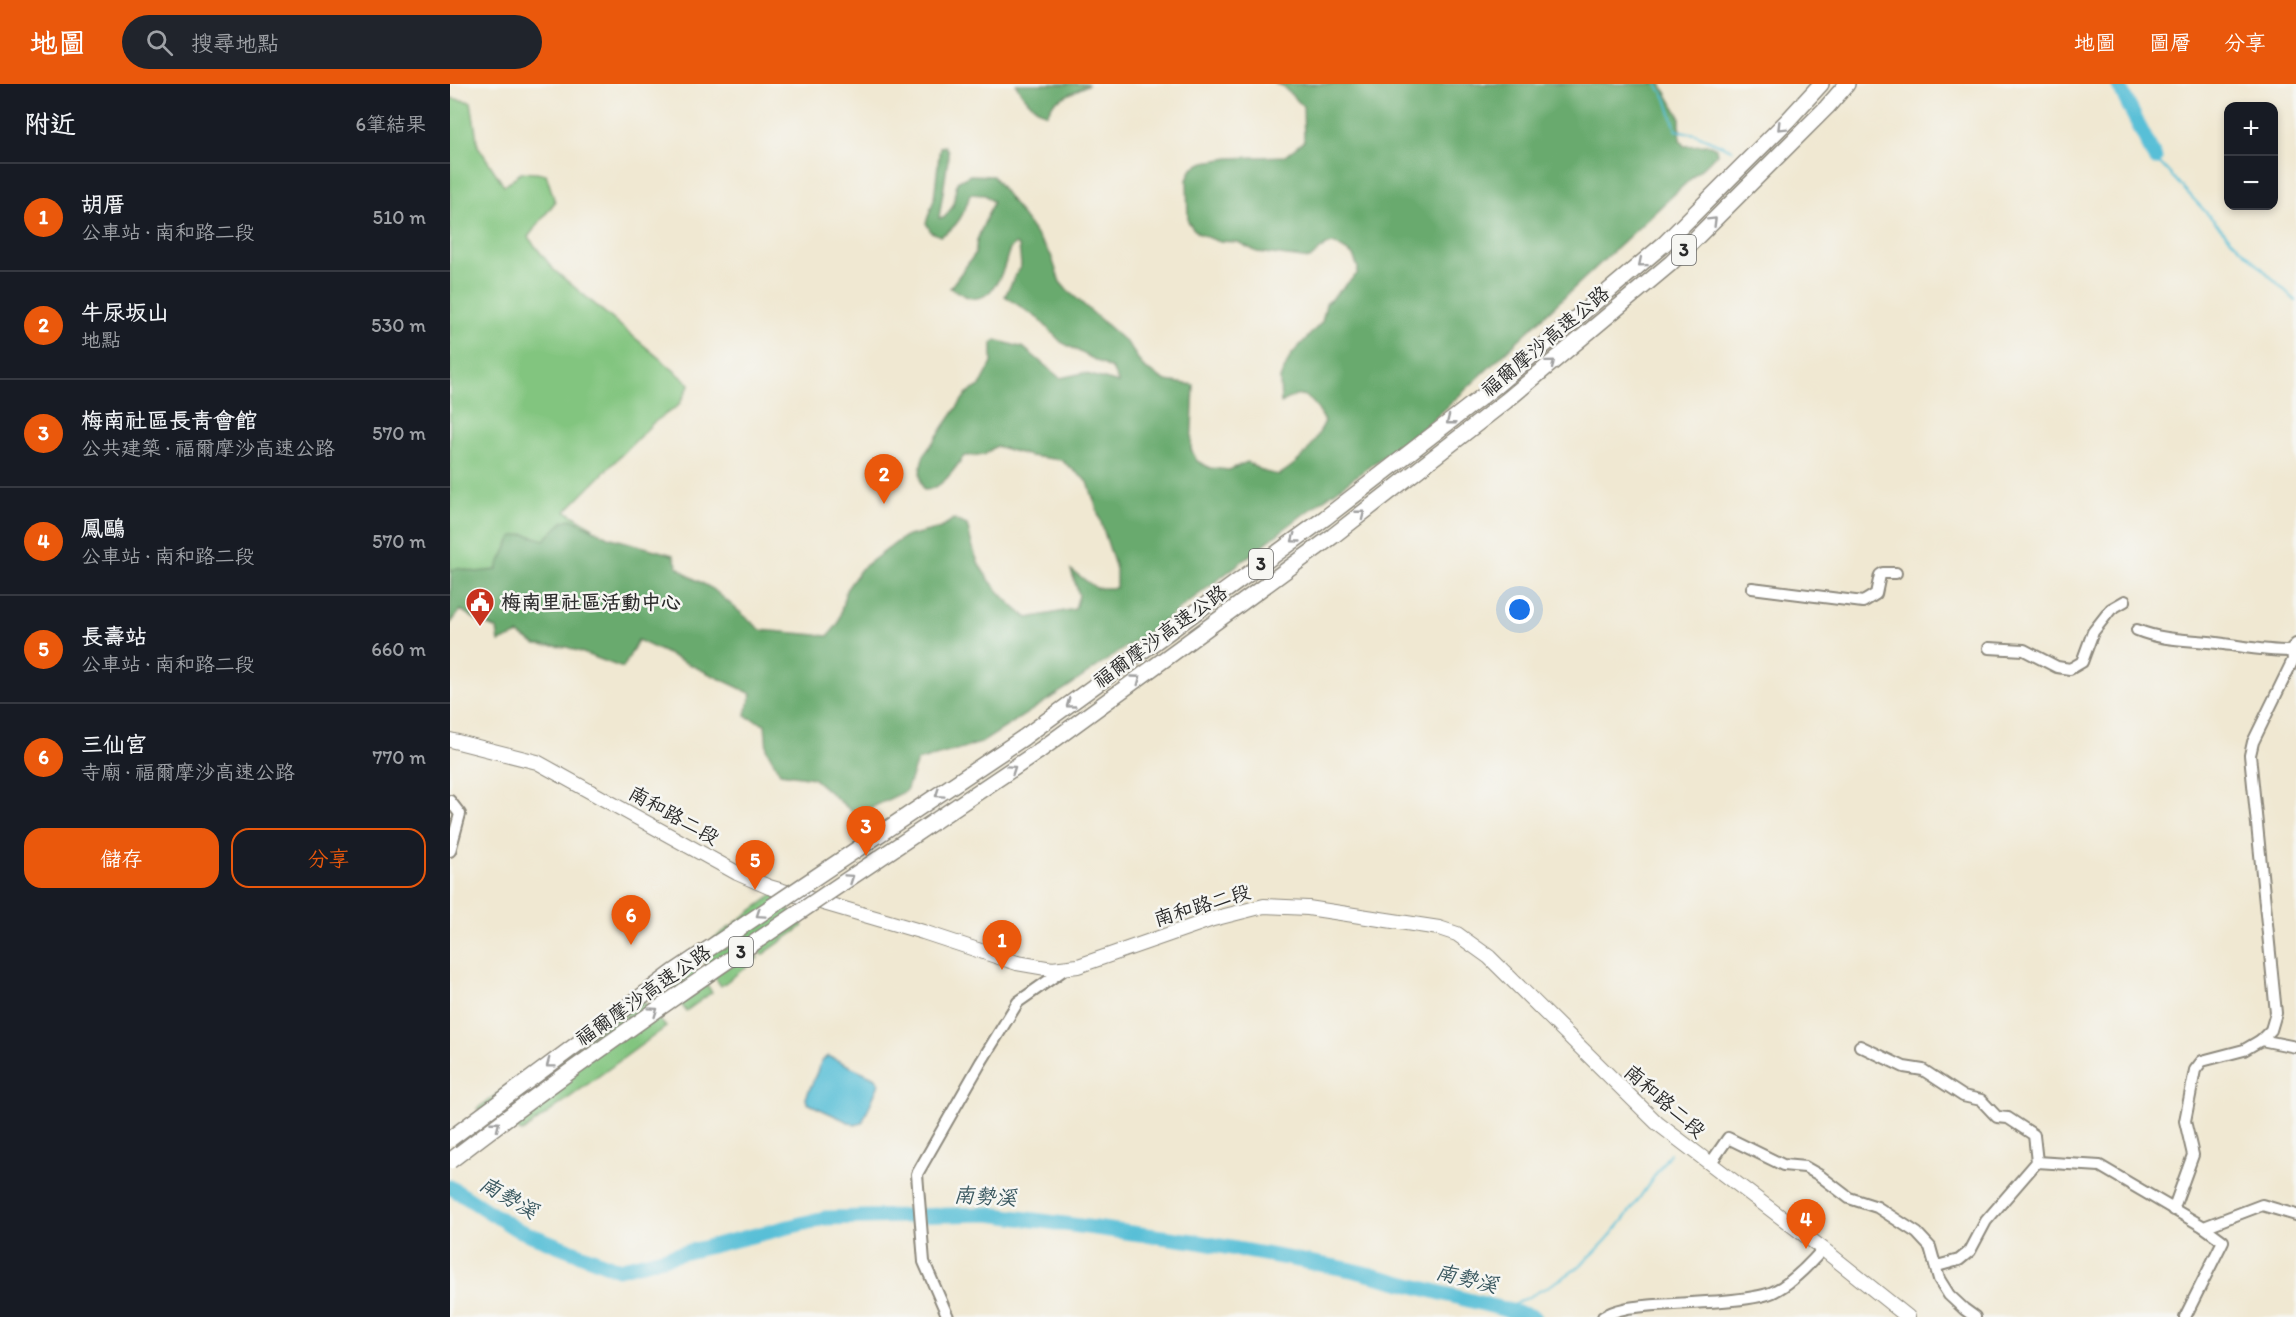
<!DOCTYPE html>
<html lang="zh-TW">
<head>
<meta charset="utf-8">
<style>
  :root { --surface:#171b24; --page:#20242c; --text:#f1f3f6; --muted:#9ea1a6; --line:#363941; --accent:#ea580c }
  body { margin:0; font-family:Itim,"LXGW WenKai TC",sans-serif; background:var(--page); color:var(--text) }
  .controls { position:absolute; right:18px; top:18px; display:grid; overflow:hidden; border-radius:12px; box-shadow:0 3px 9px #0003 }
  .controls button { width:54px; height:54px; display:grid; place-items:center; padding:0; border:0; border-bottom:2px solid var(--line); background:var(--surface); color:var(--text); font:30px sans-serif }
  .you { position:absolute; left:1070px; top:526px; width:21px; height:21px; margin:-15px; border:4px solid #fff; border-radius:50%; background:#1a73e8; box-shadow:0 0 0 9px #1a73e833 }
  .badge { display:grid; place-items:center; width:39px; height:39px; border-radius:50%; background:var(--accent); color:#fff; font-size:20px; font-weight:700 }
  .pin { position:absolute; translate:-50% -50px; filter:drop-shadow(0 2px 3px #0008) }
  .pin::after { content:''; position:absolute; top:32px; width:21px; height:18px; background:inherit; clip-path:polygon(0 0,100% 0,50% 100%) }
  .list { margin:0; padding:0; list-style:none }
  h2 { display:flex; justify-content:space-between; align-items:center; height:78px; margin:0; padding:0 24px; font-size:26px }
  h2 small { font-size:20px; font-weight:400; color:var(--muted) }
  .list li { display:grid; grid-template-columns:39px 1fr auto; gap:18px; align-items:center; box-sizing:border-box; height:108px; padding:0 24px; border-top:2px solid var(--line) }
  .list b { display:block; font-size:22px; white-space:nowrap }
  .list p { margin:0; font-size:20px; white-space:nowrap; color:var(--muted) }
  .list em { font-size:20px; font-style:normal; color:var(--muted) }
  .actions { display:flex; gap:12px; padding:18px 24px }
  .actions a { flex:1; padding:14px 0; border:2px solid var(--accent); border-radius:18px; text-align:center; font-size:21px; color:var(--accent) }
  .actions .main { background:var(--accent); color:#fff }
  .icon { flex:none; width:33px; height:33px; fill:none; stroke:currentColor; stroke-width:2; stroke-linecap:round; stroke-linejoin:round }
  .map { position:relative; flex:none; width:1846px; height:1233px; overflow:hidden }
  header { display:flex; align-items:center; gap:36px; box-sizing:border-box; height:84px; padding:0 30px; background:var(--accent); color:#fff }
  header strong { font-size:28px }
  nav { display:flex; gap:33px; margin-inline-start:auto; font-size:21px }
  .search { width:420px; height:54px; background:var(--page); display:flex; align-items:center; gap:15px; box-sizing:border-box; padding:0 21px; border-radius:33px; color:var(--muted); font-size:22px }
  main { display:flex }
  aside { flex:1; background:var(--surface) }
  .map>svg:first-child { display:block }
  .green { fill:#82c57f; stroke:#567855; stroke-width:1.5 }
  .forest { fill:#69aa6e; stroke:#4a6a4c; stroke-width:1.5 }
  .water { fill:#59bfd7; stroke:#427581; stroke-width:1.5 }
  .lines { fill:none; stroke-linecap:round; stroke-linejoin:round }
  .stream { stroke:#59bfd7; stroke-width:2 }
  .river { stroke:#59bfd7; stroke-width:15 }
  .minor-casing { stroke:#8e8a7e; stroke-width:14 }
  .major-casing { stroke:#8e8a7e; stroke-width:16 }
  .highway-casing { stroke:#8e8a7e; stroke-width:18 }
  .minor { stroke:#fff; stroke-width:10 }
  .major { stroke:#fff; stroke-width:14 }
  .highway { stroke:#fff; stroke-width:15 }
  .highway-bridge-casing { stroke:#8e8a7e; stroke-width:18; stroke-linecap:butt }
  .highway-bridge { stroke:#fff; stroke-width:15 }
  .oneway { stroke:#a0a0a0 }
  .labels { text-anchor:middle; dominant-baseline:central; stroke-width:5; stroke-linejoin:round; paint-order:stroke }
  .shield { fill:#f6f6f2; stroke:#686867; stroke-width:1.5 }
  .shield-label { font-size:18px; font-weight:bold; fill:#2b2b2b }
  .street-label { font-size:20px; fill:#2b2b2b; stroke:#f6f6f2 }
  .poi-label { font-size:20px; font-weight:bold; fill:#2b2b2b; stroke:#f6f6f2; text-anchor:start }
  .water-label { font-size:21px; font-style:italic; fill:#39575f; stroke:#f6f6f2 }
</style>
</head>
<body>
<header>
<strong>地圖</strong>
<div class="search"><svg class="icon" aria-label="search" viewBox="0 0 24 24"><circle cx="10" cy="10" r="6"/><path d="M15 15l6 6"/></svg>搜尋地點</div>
<nav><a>地圖</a><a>圖層</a><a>分享</a></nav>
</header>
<main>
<aside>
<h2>附近<small>6筆結果</small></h2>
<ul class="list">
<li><span class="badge">1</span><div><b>胡厝</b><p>公車站 · 南和路二段</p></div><em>510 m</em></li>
<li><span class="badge">2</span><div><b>牛尿坂山</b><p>地點</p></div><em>530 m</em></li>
<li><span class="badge">3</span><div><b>梅南社區長青會館</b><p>公共建築 · 福爾摩沙高速公路</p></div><em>570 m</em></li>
<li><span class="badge">4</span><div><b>鳳鷗</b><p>公車站 · 南和路二段</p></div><em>570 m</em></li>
<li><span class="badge">5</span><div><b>長壽站</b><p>公車站 · 南和路二段</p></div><em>660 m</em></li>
<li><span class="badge">6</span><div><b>三仙宮</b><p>寺廟 · 福爾摩沙高速公路</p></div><em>770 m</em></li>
</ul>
<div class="actions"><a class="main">儲存</a><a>分享</a></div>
</aside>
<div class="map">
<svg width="1846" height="1233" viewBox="0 0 1846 1233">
  <rect width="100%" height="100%" fill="#f6f6f2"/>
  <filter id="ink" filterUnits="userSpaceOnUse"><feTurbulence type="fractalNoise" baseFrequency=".0167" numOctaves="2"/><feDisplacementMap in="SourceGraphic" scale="12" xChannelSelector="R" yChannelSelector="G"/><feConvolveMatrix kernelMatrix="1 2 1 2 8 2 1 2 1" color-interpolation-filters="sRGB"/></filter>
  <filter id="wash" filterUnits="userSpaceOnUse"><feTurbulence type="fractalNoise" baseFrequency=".008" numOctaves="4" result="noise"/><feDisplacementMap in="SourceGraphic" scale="24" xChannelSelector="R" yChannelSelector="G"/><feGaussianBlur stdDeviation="1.35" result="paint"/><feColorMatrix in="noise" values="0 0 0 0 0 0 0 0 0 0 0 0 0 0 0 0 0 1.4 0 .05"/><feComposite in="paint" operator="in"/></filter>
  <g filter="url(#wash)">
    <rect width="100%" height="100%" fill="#f0e8d2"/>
    <!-- green -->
    <g class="green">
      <polygon points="0,14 21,18 28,62 54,102 72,88 96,90 105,118 78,153 104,186 240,300 229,321 203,339 116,427 143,444 127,464 18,498 0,488"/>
      <polygon points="326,809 353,842 312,871 285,839"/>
      <polygon points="281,842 308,874 271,902 246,868"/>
      <polygon points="236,873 262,908 236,927 209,891"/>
      <polygon points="186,909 216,943 72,1048 27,1025"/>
    </g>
    <!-- forest -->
    <g class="forest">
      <path d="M566,0H639L604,18L597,30C584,25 572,12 566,0Z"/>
      <path d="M825,0H1211L1230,33V56L1234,62L1260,61L1266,64L1267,70L981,338L855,429L718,534L618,603L531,659L467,677L456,707L406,731L363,694L330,689L317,666L315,640L295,632L302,610L188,556L173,584L117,563L86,561L69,550L49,558L47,545L28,537L11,526L0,540L1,487L7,484L26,488L46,486L62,453L75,450L94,456L114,437L121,435L158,453L223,471L228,483L239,492L263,505L311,546L378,552L388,540L396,506L411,485L454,453L491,444L503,435L517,441C520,452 522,463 526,473C533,493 561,523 578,534L625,525L629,511L621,486L646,504H666V485L638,398L611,376L580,372L546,362L534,371L514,372C505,384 492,406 474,406C468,395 470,382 474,371L517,309L530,302L542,279V259L546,256L574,264L610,294L633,289L669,299L662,285L611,258L590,236L555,212L571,181L569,162L565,160C559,164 558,170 556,177C552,191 541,217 522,214C515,213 507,207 500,204L525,170L527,156L543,118L535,111L520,110C515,128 508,144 490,152L481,148L476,139L484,115L490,63L495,62L498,67V76L489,134H494L503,122L507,98L520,91L543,92L601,171L610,198L617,206L678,260L694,284L716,297L744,301L741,365L747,377L760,384L779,386L797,378L815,388L829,391C853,376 863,363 875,337C861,315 857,302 831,319L830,295L841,271L872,238L876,220L907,190L908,184L903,171L885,160L876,161L860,175L807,168L788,158L767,157L747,149L738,138L737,96L742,84L754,78L780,74L835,72L854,57L853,22L832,2Z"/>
    </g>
    <!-- water -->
    <polygon class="water" points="378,972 426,994 429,1000 412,1039 405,1041 357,1019 356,1014 372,976"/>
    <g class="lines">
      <!-- stream -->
      <g class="stream">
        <polyline points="1207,0 1216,14 1226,46 1245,50 1282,66"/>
        <polyline points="1705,74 1781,155 1846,217"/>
        <path d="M1055,1225C1076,1214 1100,1203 1120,1189C1161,1161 1192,1110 1220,1069"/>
      </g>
      <!-- river -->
      <g class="river">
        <polyline points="1668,0 1705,74"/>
        <polyline points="0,1103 66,1145 168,1185 375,1134 539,1130 743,1157 902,1186 1084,1233"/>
      </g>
    </g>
  </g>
  <g filter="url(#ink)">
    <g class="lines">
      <!-- minor casing -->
      <g class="minor-casing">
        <g id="minor">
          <polyline points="1302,504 1413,518 1426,510 1430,491 1433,489 1446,489"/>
          <path d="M1687,546C1716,558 1744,555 1774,560C1796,563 1816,567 1839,567L1846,560"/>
          <polyline points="1539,564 1574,566 1607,583 1620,585 1632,578 1643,548 1661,525 1675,517"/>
          <polyline points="0,717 10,730 0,767"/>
          <polyline points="1811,956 1846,963"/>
          <polyline points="1410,962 1454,983 1473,986 1513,1012 1531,1016 1547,1033 1558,1034 1584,1051 1587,1078"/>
          <polyline points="1260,1080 1278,1054 1333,1081 1355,1083 1369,1091 1399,1114 1427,1123 1467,1149 1480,1163 1489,1195 1499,1211 1514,1225 1525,1233"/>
          <polyline points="1723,1126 1743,1071 1735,1037 1745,986 1752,977 1794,966 1811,956 1821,946 1826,929 1800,671 1803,658 1843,576 1842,565"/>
          <polyline points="1487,1182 1509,1176 1520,1167 1536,1137 1587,1078 1650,1082 1754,1143 1812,1121 1846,1131"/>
          <polyline points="498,1233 474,1178 467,1090 531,978 568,918 615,885"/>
          <path d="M1153,1233C1169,1223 1187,1223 1206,1221C1232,1219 1305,1218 1325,1207C1343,1198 1359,1181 1373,1165"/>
          <polyline points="1735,1233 1773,1157 1754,1143"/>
        </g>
      </g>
      <!-- major casing -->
      <g class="major-casing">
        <polyline id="major" points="0,656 87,678 287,789 319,803 473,848 567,879 602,885 628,882 763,835 814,822 858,824 989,844 1007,850 1039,873 1207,1039 1373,1165 1458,1233"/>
      </g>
      <!-- highway casing -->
      <g class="highway-casing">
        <g id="highway">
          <polyline points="573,654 875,434 1047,301 1214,160 1338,36 1371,0"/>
          <polyline points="589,667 883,452 1056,317 1221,179 1377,23 1397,0"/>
        </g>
      </g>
      <!-- minor -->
      <use href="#minor" class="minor"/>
      <!-- major -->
      <use href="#major" class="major"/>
      <!-- highway -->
      <use href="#highway" class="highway"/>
      <!-- highway-bridge casing -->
      <g class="highway-bridge-casing">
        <g id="highway-bridge">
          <polyline points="0,1055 224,888 573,654"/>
          <path d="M0,1077C189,931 391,801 589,667"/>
        </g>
      </g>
      <!-- highway-bridge -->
      <use href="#highway-bridge" class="highway-bridge"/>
    </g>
    <!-- one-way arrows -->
    <defs><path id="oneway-chevron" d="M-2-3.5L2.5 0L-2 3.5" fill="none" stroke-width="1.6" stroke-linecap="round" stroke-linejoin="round" transform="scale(1.5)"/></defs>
    <g class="oneway">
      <use href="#oneway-chevron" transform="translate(1331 43) rotate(135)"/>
      <use href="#oneway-chevron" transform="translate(1263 137) rotate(-45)"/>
      <use href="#oneway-chevron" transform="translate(1192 179) rotate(140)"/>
      <use href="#oneway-chevron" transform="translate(1101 279) rotate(-40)"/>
      <use href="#oneway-chevron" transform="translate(1000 337) rotate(142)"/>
      <use href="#oneway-chevron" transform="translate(911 430) rotate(-38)"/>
      <use href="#oneway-chevron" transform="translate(845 455) rotate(144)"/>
      <use href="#oneway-chevron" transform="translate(687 595) rotate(-36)"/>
      <use href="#oneway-chevron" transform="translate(620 620) rotate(144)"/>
      <use href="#oneway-chevron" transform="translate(562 685) rotate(-34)"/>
      <use href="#oneway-chevron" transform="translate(489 710) rotate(146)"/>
      <use href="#oneway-chevron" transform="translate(400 794) rotate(-34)"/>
      <use href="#oneway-chevron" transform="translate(310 830) rotate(146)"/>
      <use href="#oneway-chevron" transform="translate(204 927) rotate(-35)"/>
      <use href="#oneway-chevron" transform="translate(100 980) rotate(143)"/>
      <use href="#oneway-chevron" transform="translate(46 1041) rotate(-38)"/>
    </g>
  </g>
  <!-- icons -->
  <defs>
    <g id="civic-pin" transform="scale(1.5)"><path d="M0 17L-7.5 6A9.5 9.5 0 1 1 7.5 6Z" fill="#c8321e" stroke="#f6f6f2"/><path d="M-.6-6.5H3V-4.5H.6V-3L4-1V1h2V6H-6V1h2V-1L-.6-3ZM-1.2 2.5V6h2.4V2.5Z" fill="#fff"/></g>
  </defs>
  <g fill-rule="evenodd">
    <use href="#civic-pin" x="30" y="518"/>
  </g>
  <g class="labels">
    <!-- shield labels -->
    <g class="shield">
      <rect x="1222" y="151" width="24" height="30" rx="4.5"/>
      <rect x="799" y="465" width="24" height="30" rx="4.5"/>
      <rect x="279" y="853" width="24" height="30" rx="4.5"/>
    </g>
    <g class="shield-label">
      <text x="1234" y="166">3</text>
      <text x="811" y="480">3</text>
      <text x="291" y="868">3</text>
    </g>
    <!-- street labels -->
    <g class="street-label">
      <text transform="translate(1095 257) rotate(-40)">福爾摩沙高速公路</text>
      <text transform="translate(710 552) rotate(-36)">福爾摩沙高速公路</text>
      <text transform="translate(224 731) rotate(29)">南和路二段</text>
      <text transform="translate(752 821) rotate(-17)">南和路二段</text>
      <text transform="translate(193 911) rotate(-35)">福爾摩沙高速公路</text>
      <text transform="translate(1215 1017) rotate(41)">南和路二段</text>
    </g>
    <!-- poi labels -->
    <g class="poi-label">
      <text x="51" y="518">梅南里社區活動中心</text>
    </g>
    <!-- water labels -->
    <g class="water-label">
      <text transform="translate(535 1112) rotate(3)">南勢溪</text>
      <text transform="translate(59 1113) rotate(30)">南勢溪</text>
      <text transform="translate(1017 1194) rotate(14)">南勢溪</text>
    </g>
  </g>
</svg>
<div class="controls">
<button>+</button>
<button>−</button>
</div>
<div class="you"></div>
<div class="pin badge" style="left:552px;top:886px">1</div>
<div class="pin badge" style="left:434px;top:420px">2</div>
<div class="pin badge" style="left:416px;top:772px">3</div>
<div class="pin badge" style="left:1356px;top:1165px">4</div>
<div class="pin badge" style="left:305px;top:806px">5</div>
<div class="pin badge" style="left:181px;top:861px">6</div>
</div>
</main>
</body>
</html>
